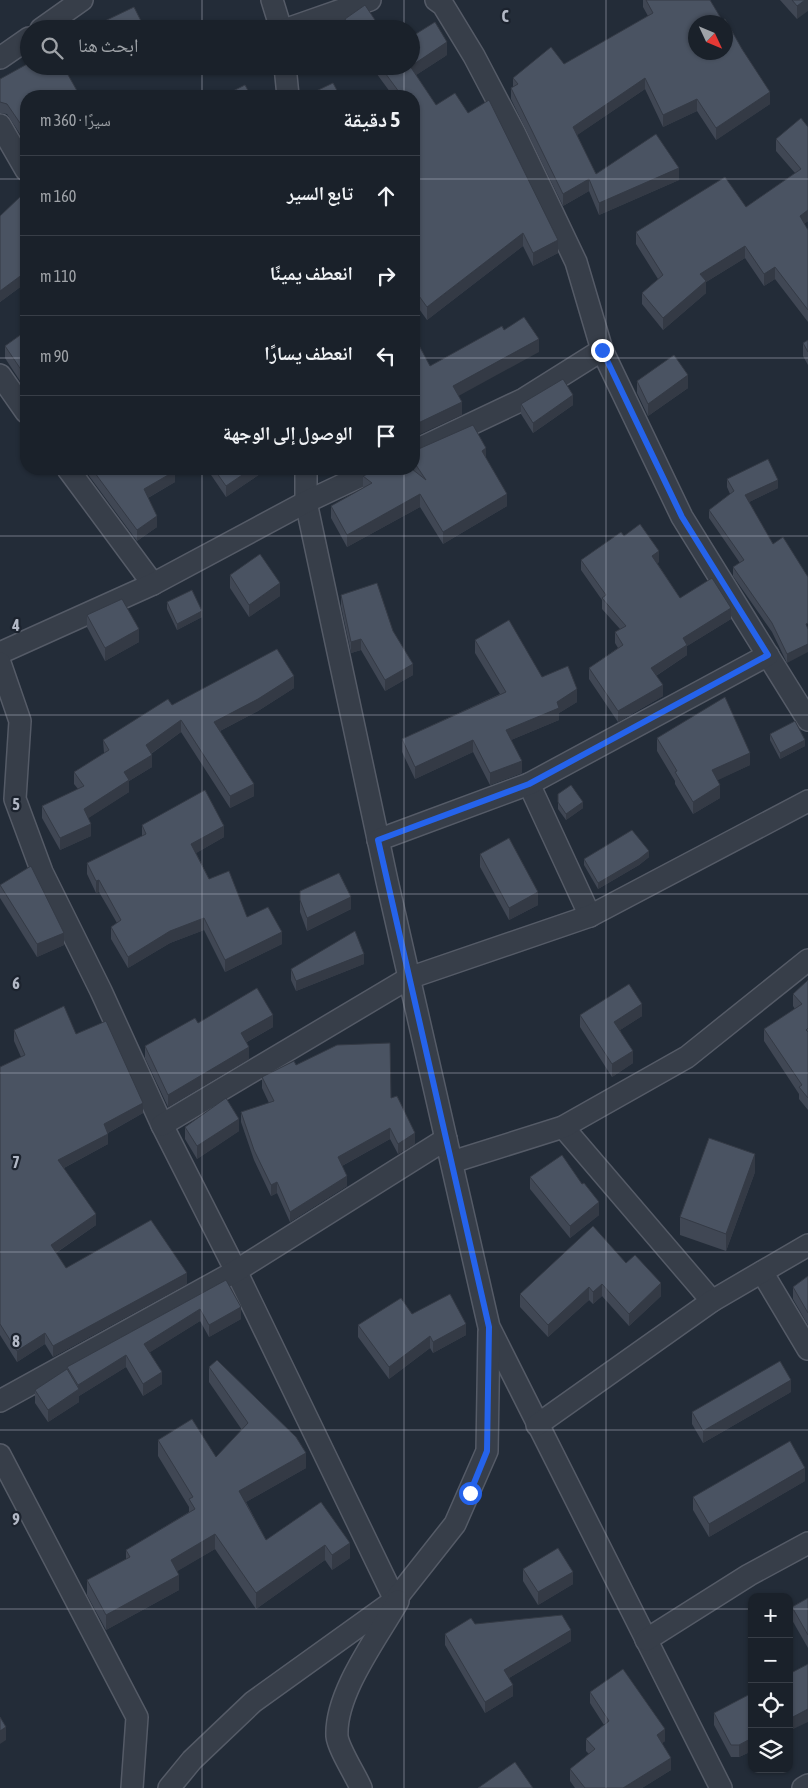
<!DOCTYPE html>
<html lang="ar">
<head>
<meta charset="utf-8">
<style>
  :root { --surface:#1a212a; --page:#272e36; --text:#f1f3f6; --muted:#9fa3a8; --line:#383e47 }
  body { margin:0; font-family:"Asap Condensed","Noto Naskh Arabic",sans-serif; background:var(--page); color:var(--text); direction:rtl }
  .controls { position:absolute; right:15px; bottom:15px; display:grid; overflow:hidden; border-radius:10px; box-shadow:0 1px 4px #0004 }
  .controls button { width:45px; height:45px; display:grid; place-items:center; padding:0; border:0; border-bottom:1px solid var(--line); background:var(--surface); color:var(--text); font:25px sans-serif }
  .compass { position:absolute; left:688px; top:15px; width:45px; height:45px; border-radius:50%; background:var(--surface); box-shadow:0 1px 4px #0004; rotate:134deg }
  .stop { position:absolute; width:15px; height:15px; margin:-11px; border:4px solid #2563eb; border-radius:50%; background:#fff }
  .stop.end { background:#2563eb; border-color:#fff; box-shadow:0 1px 5px #0008 }
  .list { margin:0; padding:0; list-style:none }
  h2 { display:flex; justify-content:space-between; align-items:center; height:65px; margin:0; padding:0 20px; font-size:21px }
  h2 small { font-size:16px; font-weight:400; color:var(--muted) }
  .list li { display:grid; grid-template-columns:32px 1fr auto; gap:15px; align-items:center; box-sizing:border-box; height:80px; padding:0 20px; border-top:1px solid var(--line) }
  .list b { display:block; font-size:19px; white-space:nowrap }
  .list em { font-size:16px; font-style:normal; color:var(--muted) }
  .icon { flex:none; width:28px; height:28px; fill:none; stroke:currentColor; stroke-width:2; stroke-linecap:round; stroke-linejoin:round }
  .map { position:relative; flex:none; width:808px; height:1788px; overflow:hidden; direction:ltr }
  .search { position:absolute; background:var(--surface); box-shadow:0 1px 4px #0004; left:20px; top:20px; width:400px; height:55px; display:flex; align-items:center; gap:12px; box-sizing:border-box; padding:0 18px; border-radius:28px; color:var(--muted); font-size:19px }
  .panel { position:absolute; background:var(--surface); box-shadow:0 1px 4px #0004; left:20px; top:90px; width:400px; height:385px; border-radius:20px; direction:rtl }
  .map>svg:first-child { display:block }
  .lines { fill:none; stroke-linecap:round; stroke-linejoin:round }
  .street-casing { stroke:#555b67; stroke-width:24 }
  .street { stroke:#373e49; stroke-width:21 }
  .wall { fill:#404754 }
  .shaded-wall { fill:#343a45 }
  .building { fill:#4a5362; stroke:#343a45; fill-rule:evenodd }
  .route { stroke:#2563eb; stroke-width:6 }
  .grid { fill:none; stroke:#b2b8c5; stroke-width:1; stroke-opacity:0.55 }
  .grid-label { font-size:16px; text-anchor:middle; font-weight:bold; fill:#b2b8c5; stroke:#1c232e; stroke-width:4.5; stroke-linejoin:round; paint-order:stroke }
</style>
</head>
<body>
<div class="map">
<svg width="808" height="1788" viewBox="0 0 808 1788">
  <rect width="100%" height="100%" fill="#232c38"/>
  <g class="lines">
    <!-- street casing -->
    <g class="street-casing">
      <g id="street">
        <polyline points="272,0 281,29"/>
        <polyline points="436,0 443,5 474,56 515,134 576,262 602,350 682,517 808,720"/>
        <polyline points="41,29 82,0"/>
        <polyline points="287,29 370,0"/>
        <polyline points="0,58 29,38"/>
        <polyline points="285,66 288,96"/>
        <polyline points="0,125 26,170"/>
        <polyline points="0,375 26,412"/>
        <polyline points="414,451 524,399 602,350"/>
        <polyline points="68,469 153,584"/>
        <polyline points="306,469 306,502 387,881 489,1327 721,1788"/>
        <polyline points="0,653 153,584 306,502 376,469"/>
        <polyline points="0,663 20,721 15,799 42,872 101,991 162,1125 236,1271 395,1600"/>
        <polyline points="529,784 590,916"/>
        <polyline points="378,840 529,784 768,655"/>
        <polyline points="162,1125 409,978 590,916 808,801"/>
        <polyline points="563,1127 712,1301"/>
        <polyline points="452,1162 563,1127 687,1057 808,960"/>
        <polyline points="762,1272 808,1349"/>
        <polyline points="0,1401 236,1271 446,1139"/>
        <polyline points="537,1425 712,1301 808,1245"/>
        <polyline points="0,1455 137,1717 132,1788"/>
        <polyline points="646,1640 749,1575 808,1543"/>
        <polyline points="169,1788 192,1760 253,1702 395,1600 455,1524 487,1451 489,1332"/>
        <path d="M361,1788C356,1776 338,1748 337,1736C335,1693 377,1638 398,1601"/>
        <polyline points="803,1788 808,1785"/>
      </g>
    </g>
    <!-- street -->
    <use href="#street" class="street"/>
  </g>
  <!-- wall -->
  <g class="wall">
    <polygon points="643,0 710,0 770,104 716,140 697,111 663,127 645,89 577,135 596,174 679,180 599,215 589,191 563,206 511,99 511,88 513,87 513,78 564,64 648,16 643,7"/>
    <polygon points="780,0 808,0 797,19"/>
    <polygon points="345,19 381,29 345,29"/>
    <polygon points="447,55 416,75 436,105 558,253 533,266 523,246 427,320 414,302 414,96 393,96 371,66 411,66"/>
    <polygon points="0,79 26,96 26,131 20,134 7,114 0,113"/>
    <polygon points="808,127 808,221 804,224 808,230 808,322 775,279 764,286 745,258 706,282 706,293 663,330 642,304 642,293 658,279 636,244 636,232 746,207 795,173 776,151 776,139"/>
    <polygon points="26,199 26,290 23,285 0,302 0,216"/>
    <polygon points="26,331 26,385 24,387 5,358 5,346"/>
    <polygon points="808,340 808,365 803,356 803,343"/>
    <polygon points="637,381 688,388 648,416 637,393"/>
    <polygon points="521,404 573,405 533,433 521,414"/>
    <polygon points="486,458 507,506 443,544 420,507 347,547 331,518 331,506 363,488 363,476 380,469 414,469 414,462"/>
    <polygon points="84,469 174,469 175,482 148,498 157,527 137,541"/>
    <polygon points="207,469 263,469 263,472 226,497"/>
    <polygon points="727,479 778,488 749,502 773,544 808,577 787,663 772,632 733,576 733,567 740,563 709,518 709,510 730,494 727,487"/>
    <polygon points="624,536 659,562 657,563 680,598 731,619 687,646 687,655 656,676 663,696 618,722 589,679 589,668 618,648 615,643 615,632 620,629 602,609 602,600 581,570 581,560"/>
    <polygon points="230,575 280,596 249,617 230,588"/>
    <polygon points="341,595 413,675 385,691 361,650 351,653 341,606"/>
    <polygon points="167,602 202,617 177,630 167,609"/>
    <polygon points="87,615 139,642 105,661 87,627"/>
    <polygon points="475,640 542,677 577,702 559,713 559,720 511,740 522,773 490,785 473,752 415,779 402,752 402,739 500,694 475,653"/>
    <polygon points="294,688 258,711 220,731 254,796 230,808 181,732 151,754 152,767 129,781 129,792 88,818 91,836 60,850 42,818 42,806 78,789 74,784 74,772 104,753 103,740 172,705"/>
    <polygon points="770,734 805,746 780,759 770,740"/>
    <polygon points="657,738 750,765 717,780 720,798 693,814 675,784 675,781 657,751"/>
    <polygon points="558,794 583,808 566,820 558,809"/>
    <polygon points="142,825 224,837 196,853 209,879 247,917 282,944 225,972 204,930 170,943 128,968 111,939 111,927 117,923 99,892 96,893 87,874 87,863 142,836"/>
    <polygon points="480,854 538,905 509,920 480,867"/>
    <polygon points="649,857 639,865 598,889 584,865 584,859"/>
    <polygon points="0,885 64,945 37,957 0,898"/>
    <polygon points="300,891 351,909 307,931 300,912"/>
    <polygon points="364,964 296,991 291,980 291,969"/>
    <polygon points="808,980 808,1110 799,1099 799,1094 764,1041 764,1029 795,1009 793,1006 793,994"/>
    <polygon points="580,1015 642,1016 620,1030 633,1063 612,1077 580,1027"/>
    <polygon points="198,1023 273,1027 247,1042 249,1059 168,1107 145,1058 145,1046"/>
    <polygon points="14,1030 76,1034 143,1113 108,1133 108,1144 64,1168 96,1225 56,1253 66,1268 187,1284 53,1357 45,1344 17,1362 0,1335 0,1067 21,1057 14,1041"/>
    <polygon points="296,1065 391,1098 415,1144 398,1154 390,1139 342,1166 347,1186 290,1222 277,1193 271,1196 254,1160 241,1122 241,1112 269,1103 262,1088 262,1077"/>
    <polygon points="185,1127 239,1131 197,1159 185,1139"/>
    <polygon points="755,1172 726,1251 680,1235 680,1217"/>
    <polygon points="530,1177 582,1184 599,1215 570,1238 530,1189"/>
    <polygon points="626,1263 661,1296 629,1326 602,1296 593,1304 589,1300 548,1337 520,1307 520,1294"/>
    <polygon points="808,1276 808,1325 793,1299 793,1287"/>
    <polygon points="226,1280 241,1319 209,1337 200,1321 150,1352 162,1384 143,1396 126,1367 79,1396 79,1402 48,1422 35,1403 35,1390 67,1370 67,1367"/>
    <polygon points="412,1314 466,1335 433,1353 430,1348 389,1379 358,1337 358,1325"/>
    <polygon points="209,1367 306,1468 246,1502 266,1540 321,1502 350,1558 332,1570 325,1560 256,1609 215,1549 177,1571 179,1590 106,1630 87,1595 87,1580 126,1559 126,1550 189,1512 189,1507 158,1456 158,1440 216,1457 242,1430 209,1382"/>
    <polygon points="791,1392 703,1443 692,1424 692,1412"/>
    <polygon points="805,1481 709,1537 693,1510 693,1497"/>
    <polygon points="523,1569 573,1584 538,1605 523,1581"/>
    <polygon points="808,1598 808,1648 792,1620 792,1607"/>
    <polygon points="475,1624 571,1641 509,1678 513,1696 485,1713 445,1645 445,1634"/>
    <polygon points="590,1692 665,1741 662,1743 671,1770 642,1788 575,1788 570,1781 570,1769 589,1754 586,1751 586,1739 604,1725 590,1703"/>
    <polygon points="752,1693 752,1751 739,1757 731,1757 714,1725 714,1713"/>
  </g>
  <!-- shaded-wall -->
  <g class="shaded-wall">
    <polygon points="805,0 808,0 808,11 797,19 797,6"/>
    <polygon points="447,42 447,55 410,79 410,66"/>
    <polygon points="102,66 114,66 102,72"/>
    <polygon points="645,78 645,89 573,138 573,127"/>
    <polygon points="770,92 770,104 716,140 716,128"/>
    <polygon points="697,99 697,111 663,127 663,115"/>
    <polygon points="26,120 26,131 20,134 20,123"/>
    <polygon points="679,168 679,180 599,215 599,203"/>
    <polygon points="589,179 589,191 563,206 563,194"/>
    <polygon points="808,210 808,221 800,227 800,216"/>
    <polygon points="523,233 523,246 427,320 427,307"/>
    <polygon points="558,240 558,253 533,266 533,253"/>
    <polygon points="745,246 745,258 706,282 706,293 663,330 663,318 700,274"/>
    <polygon points="775,267 775,279 764,286 764,274"/>
    <polygon points="23,274 23,285 0,302 0,291"/>
    <polygon points="539,339 539,352 453,399 453,386"/>
    <polygon points="26,373 26,385 24,387 24,374"/>
    <polygon points="688,375 688,388 648,416 648,404"/>
    <polygon points="573,395 573,405 533,433 533,423"/>
    <polygon points="462,402 462,415 414,437 414,425"/>
    <polygon points="486,448 486,461 482,451"/>
    <polygon points="251,469 263,469 263,472 226,497 226,486"/>
    <polygon points="341,469 348,469 341,472"/>
    <polygon points="175,471 175,482 144,500 144,489"/>
    <polygon points="778,480 778,488 745,504 745,495"/>
    <polygon points="420,494 420,507 347,547 347,535"/>
    <polygon points="507,494 507,506 443,544 443,532"/>
    <polygon points="157,516 157,527 137,541 137,530"/>
    <polygon points="659,551 659,562 652,567 652,556"/>
    <polygon points="280,583 280,596 249,617 249,605"/>
    <polygon points="731,608 731,619 687,646 687,655 651,679 651,668 683,638"/>
    <polygon points="202,611 202,617 177,630 177,624"/>
    <polygon points="139,629 139,642 105,661 105,648"/>
    <polygon points="361,639 361,650 351,653 351,642"/>
    <polygon points="808,644 808,652 787,663 787,654"/>
    <polygon points="413,664 413,675 385,691 385,680"/>
    <polygon points="294,676 294,688 258,711 214,734 214,722"/>
    <polygon points="663,685 663,696 618,722 618,711"/>
    <polygon points="577,689 577,702 559,713 559,720 506,742 506,730 557,702"/>
    <polygon points="181,720 181,732 146,757 146,745"/>
    <polygon points="473,740 473,752 415,779 415,767"/>
    <polygon points="805,740 805,746 780,759 780,753"/>
    <polygon points="750,753 750,765 712,783 712,770"/>
    <polygon points="152,755 152,767 129,781 129,792 84,821 84,809 124,772"/>
    <polygon points="522,761 522,773 490,785 490,773"/>
    <polygon points="254,784 254,796 230,808 230,796"/>
    <polygon points="720,785 720,798 693,814 693,802"/>
    <polygon points="583,802 583,808 566,820 566,814"/>
    <polygon points="91,824 91,836 60,850 60,838"/>
    <polygon points="224,826 224,837 191,856 191,844"/>
    <polygon points="649,851 649,857 639,865 598,889 598,883"/>
    <polygon points="99,880 99,892 96,893 96,881"/>
    <polygon points="538,892 538,905 509,920 509,908"/>
    <polygon points="351,897 351,909 307,931 307,918"/>
    <polygon points="204,918 204,930 170,943 128,968 128,957 170,931"/>
    <polygon points="282,932 282,944 225,972 225,960"/>
    <polygon points="64,933 64,945 37,957 37,944"/>
    <polygon points="364,954 364,964 296,991 296,981"/>
    <polygon points="642,1004 642,1016 614,1034 614,1022"/>
    <polygon points="273,1015 273,1027 241,1045 241,1033"/>
    <polygon points="249,1047 249,1059 168,1107 168,1095"/>
    <polygon points="633,1051 633,1063 612,1077 612,1064"/>
    <polygon points="143,1103 143,1113 104,1135 104,1124"/>
    <polygon points="239,1119 239,1131 197,1159 197,1146"/>
    <polygon points="390,1128 390,1139 338,1168 338,1157"/>
    <polygon points="415,1133 415,1144 398,1154 398,1144"/>
    <polygon points="108,1134 108,1144 58,1171 58,1160"/>
    <polygon points="755,1154 755,1172 726,1251 726,1234"/>
    <polygon points="347,1176 347,1186 290,1222 290,1212"/>
    <polygon points="277,1182 277,1193 271,1196 271,1185"/>
    <polygon points="599,1202 599,1215 570,1238 570,1226"/>
    <polygon points="96,1214 96,1225 51,1256 51,1245"/>
    <polygon points="187,1273 187,1284 53,1357 53,1346"/>
    <polygon points="661,1283 661,1296 629,1326 629,1314"/>
    <polygon points="602,1284 602,1296 593,1304 593,1292"/>
    <polygon points="589,1287 589,1300 548,1337 548,1325"/>
    <polygon points="241,1307 241,1319 209,1337 209,1325"/>
    <polygon points="200,1309 200,1321 144,1356 144,1344"/>
    <polygon points="466,1324 466,1335 433,1353 433,1342"/>
    <polygon points="45,1333 45,1344 17,1362 17,1351"/>
    <polygon points="430,1336 430,1348 389,1379 389,1367"/>
    <polygon points="126,1355 126,1367 79,1396 79,1402 48,1422 48,1410 78,1390 78,1385"/>
    <polygon points="162,1372 162,1384 143,1396 143,1384"/>
    <polygon points="791,1380 791,1392 703,1443 703,1431"/>
    <polygon points="306,1453 306,1468 239,1506 239,1491"/>
    <polygon points="805,1468 805,1481 709,1537 709,1524"/>
    <polygon points="215,1534 215,1549 171,1575 171,1560"/>
    <polygon points="350,1543 350,1558 332,1570 332,1555"/>
    <polygon points="325,1545 325,1560 256,1609 256,1593"/>
    <polygon points="573,1572 573,1584 538,1605 538,1592"/>
    <polygon points="179,1575 179,1590 106,1630 106,1615"/>
    <polygon points="571,1630 571,1641 504,1681 504,1670"/>
    <polygon points="513,1685 513,1696 485,1713 485,1702"/>
    <polygon points="808,1709 808,1722 789,1731 789,1719"/>
    <polygon points="6,1727 6,1740 0,1744 0,1731"/>
    <polygon points="665,1729 665,1741 657,1747 657,1735"/>
    <polygon points="752,1738 752,1751 739,1757 739,1745"/>
    <polygon points="671,1758 671,1770 642,1788 623,1788"/>
  </g>
  <!-- building -->
  <g class="building">
    <path d="M646,0H710L722,20L725,19L742,49L770,92L716,128L697,99L663,115L645,78L573,127L596,174L656,134L679,168L599,203L589,179L563,194L511,88L518,84L513,78L551,47L564,64L653,13ZM696,22H726V52H696Z"/>
    <polygon points="792,0 805,0 797,6"/>
    <polygon points="365,5 381,29 352,29 345,19"/>
    <polygon points="134,7 145,29 88,29"/>
    <polygon points="435,22 447,42 411,66 411,37"/>
    <polygon points="29,63 29,66 63,66 80,96 26,96 26,120 20,123 7,104 0,102 0,79"/>
    <polygon points="380,66 410,66 436,105 455,93 468,113 489,100 558,240 533,253 523,233 427,307 414,289 414,96 402,96"/>
    <polygon points="333,83 340,96 314,96 312,93"/>
    <polygon points="245,85 251,96 223,96"/>
    <polygon points="801,118 808,127 808,210 800,216 808,230 808,310 775,267 764,274 745,246 700,274 706,281 663,318 642,293 663,275 636,232 725,177 746,207 801,169 776,139"/>
    <polygon points="22,195 26,199 26,278 23,274 0,291 0,216"/>
    <polygon points="524,317 539,339 453,386 462,402 414,425 414,336 430,366 502,326 504,330"/>
    <polygon points="26,331 26,373 24,374 5,346"/>
    <polygon points="808,340 808,352 803,343"/>
    <polygon points="674,355 688,375 648,404 637,381"/>
    <polygon points="563,379 573,395 533,423 521,404"/>
    <polygon points="473,425 486,448 482,451 507,494 443,532 420,494 347,535 331,506 372,483 363,476 380,469 412,469 426,480 414,462 414,451"/>
    <polygon points="768,459 778,480 745,495 773,544 783,537 808,577 808,623 806,624 808,629 808,644 787,654 772,623 733,567 744,560 709,510 734,491 727,479"/>
    <polygon points="92,469 174,469 175,471 144,489 157,516 137,530"/>
    <polygon points="214,469 251,469 226,486"/>
    <polygon points="640,524 659,551 652,556 680,598 712,578 731,608 683,638 687,645 651,668 663,685 618,711 589,668 623,645 615,632 626,626 602,598 606,595 581,560 621,532 624,536"/>
    <polygon points="260,554 280,583 249,605 230,575"/>
    <polygon points="377,583 393,631 413,664 385,680 361,639 351,642 341,595"/>
    <polygon points="192,590 202,611 177,624 167,602"/>
    <polygon points="122,599 139,629 105,648 87,615"/>
    <polygon points="509,620 542,677 568,666 577,689 557,702 559,708 506,730 522,761 490,773 473,740 415,767 402,739 506,692 475,640"/>
    <polygon points="277,649 294,676 258,699 214,722 254,784 230,796 181,720 146,745 152,755 124,772 129,780 84,809 91,824 60,838 42,806 84,786 74,772 109,750 103,740 168,699 172,705"/>
    <polygon points="725,697 750,753 712,770 720,785 693,802 675,772 677,771 657,738"/>
    <polygon points="795,721 805,740 780,753 770,734"/>
    <polygon points="571,785 583,802 566,814 558,802 558,794"/>
    <polygon points="205,790 224,826 191,844 209,879 229,871 247,917 268,907 282,932 225,960 204,918 170,931 128,957 111,927 121,920 99,880 96,881 87,863 146,834 142,825"/>
    <polygon points="632,830 649,851 639,859 598,883 584,859"/>
    <polygon points="509,838 538,892 509,908 480,854"/>
    <polygon points="31,866 64,933 37,944 0,885"/>
    <polygon points="339,873 351,897 307,918 300,900 300,891"/>
    <polygon points="355,931 364,954 296,981 291,969"/>
    <polygon points="808,980 808,1028 806,1030 808,1032 808,1098 799,1087 802,1085 764,1029 802,1004 793,994"/>
    <polygon points="629,984 642,1004 614,1022 633,1051 612,1064 580,1015"/>
    <polygon points="257,988 273,1015 241,1033 249,1047 168,1095 145,1046 195,1018 198,1023"/>
    <polygon points="64,1006 76,1034 106,1021 143,1103 104,1124 108,1134 58,1160 96,1214 51,1245 66,1268 151,1220 187,1273 53,1346 45,1333 17,1351 0,1324 0,1067 25,1055 14,1030"/>
    <polygon points="390,1043 391,1098 397,1096 415,1133 398,1144 390,1128 338,1157 347,1176 290,1212 277,1182 271,1185 254,1150 241,1112 274,1101 262,1077 294,1061 296,1065 337,1045"/>
    <polygon points="226,1098 239,1119 197,1146 185,1127"/>
    <polygon points="709,1138 755,1154 726,1234 680,1217"/>
    <polygon points="562,1155 582,1184 584,1183 599,1202 570,1226 530,1177"/>
    <polygon points="593,1226 626,1263 635,1255 661,1283 629,1314 602,1284 593,1292 589,1287 548,1325 520,1294"/>
    <polygon points="808,1276 808,1313 793,1287"/>
    <polygon points="226,1280 241,1307 209,1325 200,1309 144,1344 162,1372 143,1384 126,1355 78,1385 67,1367"/>
    <polygon points="450,1294 466,1324 433,1342 430,1336 389,1367 358,1325 401,1298 412,1314"/>
    <polygon points="217,1360 296,1437 306,1453 239,1491 266,1540 321,1502 350,1543 332,1555 325,1545 256,1593 215,1534 171,1560 179,1575 106,1615 87,1580 130,1557 126,1550 195,1509 189,1499 193,1497 158,1440 192,1419 216,1457 248,1423 209,1367"/>
    <polygon points="780,1361 791,1380 703,1431 692,1412"/>
    <polygon points="67,1369 79,1389 48,1410 35,1390"/>
    <polygon points="790,1441 805,1468 709,1524 693,1497"/>
    <polygon points="558,1548 573,1572 538,1592 523,1569"/>
    <polygon points="808,1598 808,1635 792,1607"/>
    <polygon points="562,1615 571,1630 504,1670 513,1685 485,1702 445,1634 471,1618 475,1624"/>
    <polygon points="808,1664 808,1709 789,1719 789,1674"/>
    <polygon points="623,1669 665,1729 657,1735 671,1758 623,1788 585,1788 570,1769 595,1749 586,1739 609,1721 590,1692"/>
    <polygon points="752,1693 752,1738 739,1745 731,1745 714,1713"/>
    <polygon points="0,1717 6,1727 0,1731"/>
    <polygon points="515,1762 533,1788 478,1788"/>
  </g>
  <g class="lines">
    <!-- route -->
    <polyline class="route" points="470,1493 487,1451 489,1327 378,840 529,784 768,655 682,517 602,350"/>
  </g>
  <!-- grid -->
  <path class="grid" d="M202,0V29M404,0V29M606,0V1788M202,66V96M404,66V96M0,179H26M414,179H808M0,358H26M414,358H808M202,469V1788M404,469V1788M0,536H808M0,715H808M0,894H808M0,1073H808M0,1252H808M0,1430H808M0,1609H752M789,1609H808"/>
  <g class="grid-label">
    <text x="505" y="22">C</text>
    <text x="16" y="631">4</text>
    <text x="16" y="810">5</text>
    <text x="16" y="989">6</text>
    <text x="16" y="1168">7</text>
    <text x="16" y="1347">8</text>
    <text x="16" y="1525">9</text>
  </g>
</svg>
<div class="controls">
<button>+</button>
<button>−</button>
<button><svg class="icon" aria-label="locate" viewBox="0 0 24 24"><circle cx="12" cy="12" r="6"/><path d="M12 2v4M12 18v4M2 12h4M18 12h4"/></svg></button>
<button><svg class="icon" aria-label="layers" viewBox="0 0 24 24"><path d="M12 4l9 5-9 5-9-5zM3 14l9 5 9-5"/></svg></button>
</div>
<svg class="compass" viewBox="-18 -18 36 36"><path d="M0-13l5 13h-10z" fill="#e53935"/><path d="M0 13l5-13h-10z" fill="#9fa3a8"/></svg>
<div class="stop" style="left:470px;top:1493px"></div>
<div class="stop end" style="left:602px;top:350px"></div>
<div class="search"><svg class="icon" aria-label="search" viewBox="0 0 24 24"><circle cx="10" cy="10" r="6"/><path d="M15 15l6 6"/></svg>ابحث هنا</div>
<section class="panel">
<h2>5 دقيقة<small>سيرًا · 360 m</small></h2>
<ul class="list">
<li><svg class="icon" aria-label="ahead" viewBox="0 0 24 24"><path d="M12 20V5M6 11l6-6 6 6"/></svg><div><b>تابع السير</b></div><em>160 m</em></li>
<li><svg class="icon" aria-label="right" viewBox="0 0 24 24"><path d="M7 20v-9h11M14 6l5 5-5 5"/></svg><div><b>انعطف يمينًا</b></div><em>110 m</em></li>
<li><svg class="icon" aria-label="left" viewBox="0 0 24 24"><path d="M17 20v-9H6M10 6l-5 5 5 5"/></svg><div><b>انعطف يسارًا</b></div><em>90 m</em></li>
<li><svg class="icon" aria-label="arrive" viewBox="0 0 24 24"><path d="M6 21V4h12l-3 4 3 4H6"/></svg><div><b>الوصول إلى الوجهة</b></div></li>
</ul>
</section>
</div>
</body>
</html>
